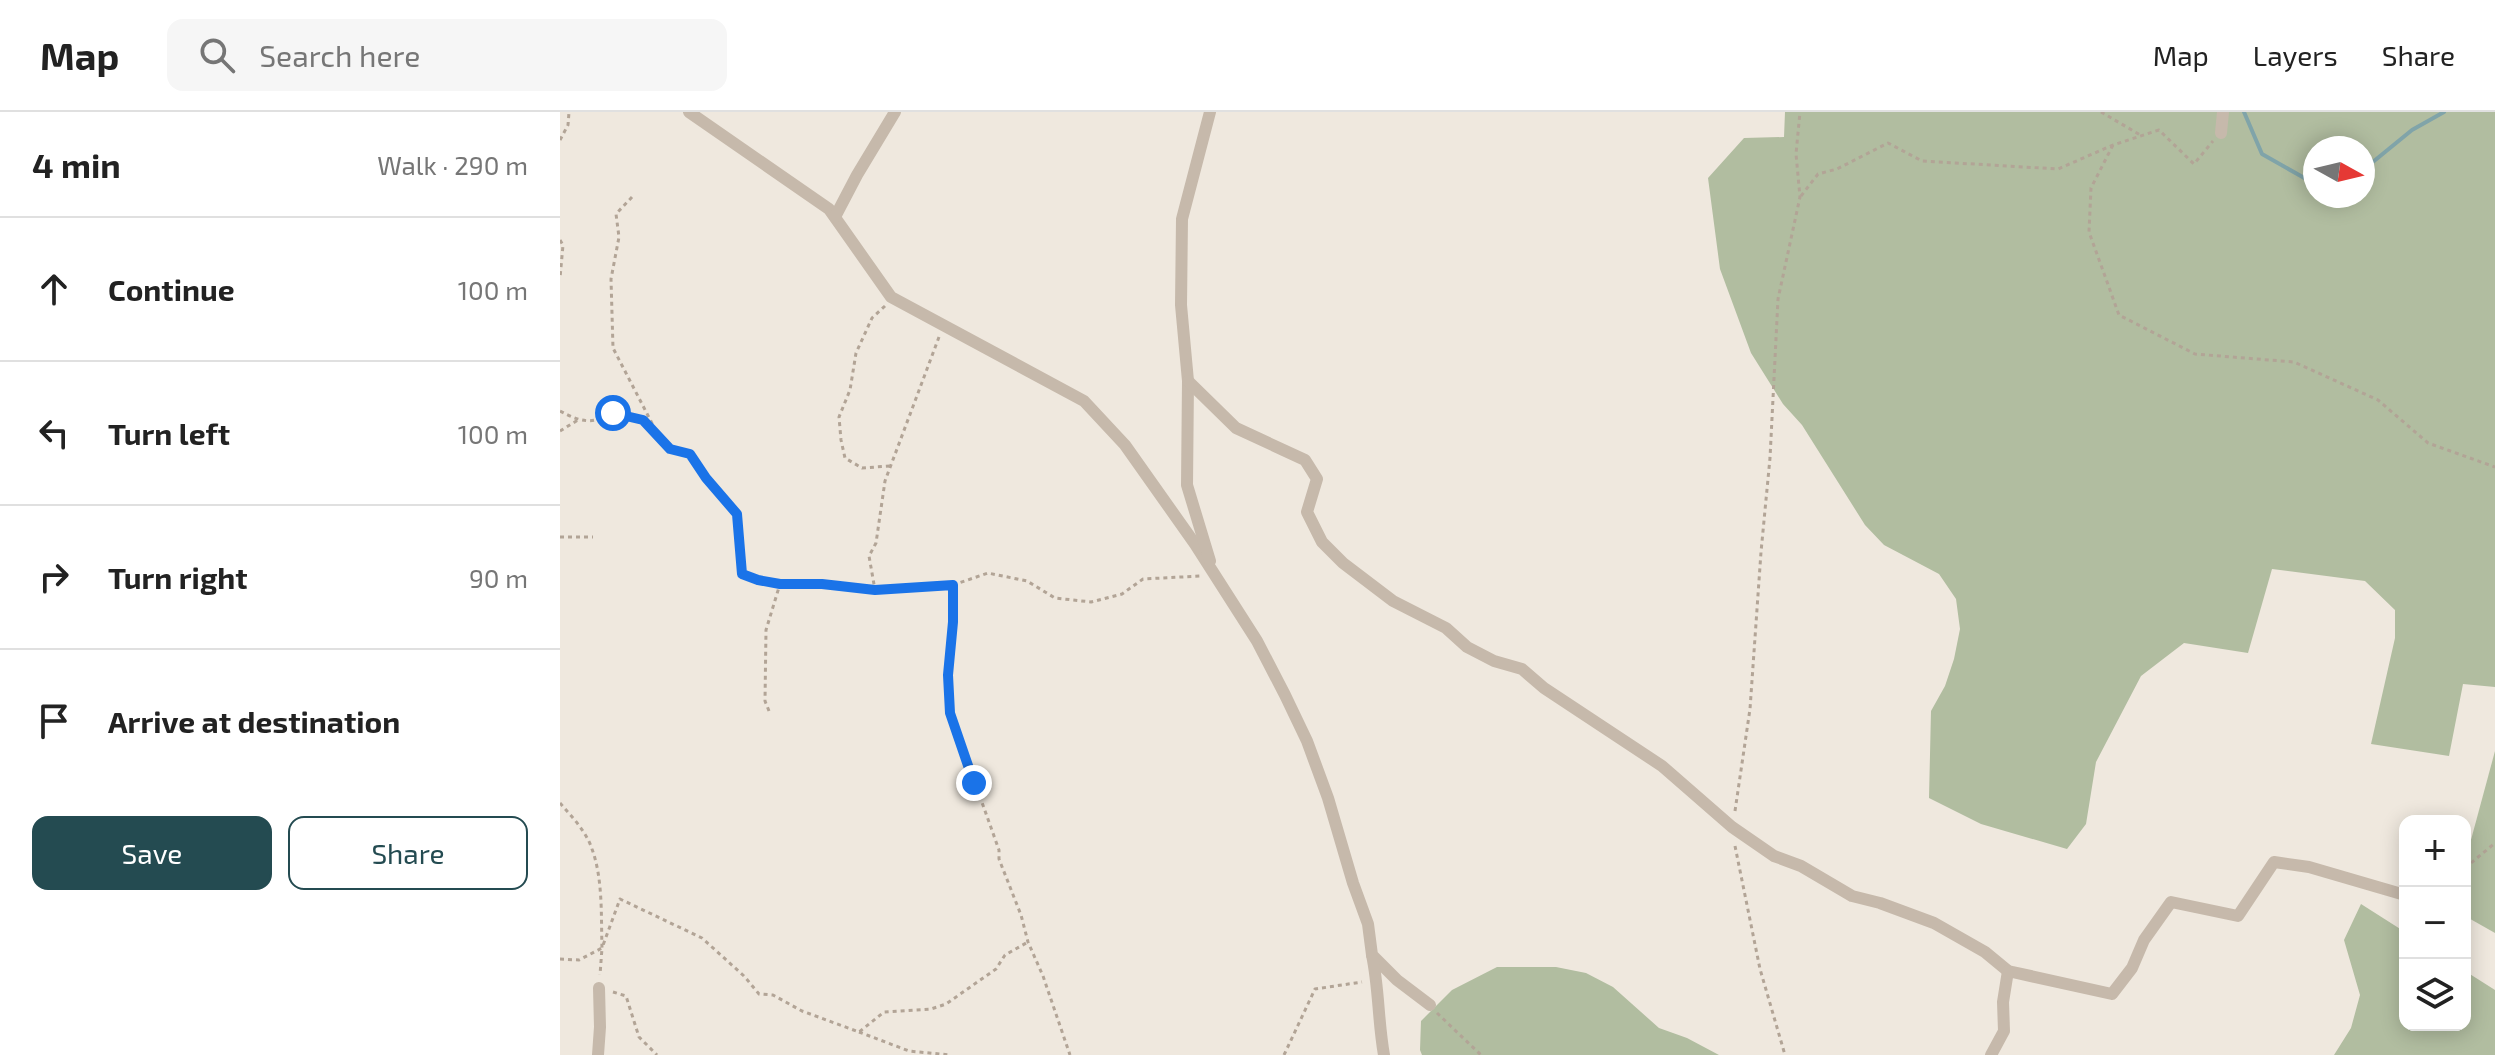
<!DOCTYPE html>
<html lang="en">
<head>
<meta charset="utf-8">
<style>
  :root { --surface:#fff; --page:#f6f6f6; --text:#222; --muted:#767676; --line:#e0e0e0; --accent:#244b51 }
  body { margin:0; font-family:"Exo 2",sans-serif; background:var(--page); color:var(--text) }
  .controls { position:absolute; right:24px; bottom:24px; display:grid; overflow:hidden; border-radius:16px; box-shadow:0 4px 20px #0003 }
  .controls button { width:72px; height:72px; display:grid; place-items:center; padding:0; border:0; border-bottom:2px solid var(--line); background:var(--surface); color:var(--text); font:40px sans-serif }
  .compass { position:absolute; left:1743px; top:24px; width:72px; height:72px; border-radius:50%; background:var(--surface); box-shadow:0 4px 20px #0003; rotate:98deg }
  .stop { position:absolute; width:24px; height:24px; margin:-18px; border:6px solid #1a73e8; border-radius:50%; background:#fff }
  .stop.end { background:#1a73e8; border-color:#fff; box-shadow:0 2px 8px #0008 }
  .list { margin:0; padding:0; list-style:none }
  h2 { display:flex; justify-content:space-between; align-items:center; height:104px; margin:0; padding:0 32px; font-size:34px }
  h2 small { font-size:26px; font-weight:400; color:var(--muted) }
  .list li { display:grid; grid-template-columns:52px 1fr auto; gap:24px; align-items:center; box-sizing:border-box; height:144px; padding:0 32px; border-top:2px solid var(--line) }
  .list b { display:block; font-size:30px; white-space:nowrap }
  .list em { font-size:26px; font-style:normal; color:var(--muted) }
  .actions { display:flex; gap:16px; padding:24px 32px }
  .actions a { flex:1; padding:18px 0; border:2px solid var(--accent); border-radius:16px; text-align:center; font-size:28px; color:var(--accent) }
  .actions .main { background:var(--accent); color:#fff }
  .icon { flex:none; width:44px; height:44px; fill:none; stroke:currentColor; stroke-width:2; stroke-linecap:round; stroke-linejoin:round }
  .map { position:relative; flex:none; width:1935px; height:943px; overflow:hidden }
  header { display:flex; align-items:center; gap:48px; box-sizing:border-box; height:112px; padding:0 40px; background:var(--surface); border-bottom:2px solid var(--line) }
  header strong { font-size:38px }
  nav { display:flex; gap:44px; margin-inline-start:auto; font-size:28px }
  .search { width:560px; height:72px; background:var(--page); display:flex; align-items:center; gap:20px; box-sizing:border-box; padding:0 28px; border-radius:16px; color:var(--muted); font-size:30px }
  main { display:flex }
  aside { flex:1; background:var(--surface) }
  .map>svg:first-child { display:block }
  .green { fill:#b1bda0; fill-rule:evenodd }
  .lines { fill:none; stroke-linecap:round; stroke-linejoin:round }
  .stream { stroke:#80a4a9; stroke-width:4 }
  .path { stroke:#b2a496; stroke-width:3; stroke-dasharray:4 4; stroke-linecap:butt }
  .minor { stroke:#c6b9ab; stroke-width:12 }
  .route { stroke:#1a73e8; stroke-width:10 }
</style>
</head>
<body>
<header>
<strong>Map</strong>
<div class="search"><svg class="icon" aria-label="search" viewBox="0 0 24 24"><circle cx="10" cy="10" r="6"/><path d="M15 15l6 6"/></svg>Search here</div>
<nav><a>Map</a><a>Layers</a><a>Share</a></nav>
</header>
<main>
<aside>
<h2>4 min<small>Walk · 290 m</small></h2>
<ul class="list">
<li><svg class="icon" aria-label="ahead" viewBox="0 0 24 24"><path d="M12 20V5M6 11l6-6 6 6"/></svg><div><b>Continue</b></div><em>100 m</em></li>
<li><svg class="icon" aria-label="left" viewBox="0 0 24 24"><path d="M17 20v-9H6M10 6l-5 5 5 5"/></svg><div><b>Turn left</b></div><em>100 m</em></li>
<li><svg class="icon" aria-label="right" viewBox="0 0 24 24"><path d="M7 20v-9h11M14 6l5 5-5 5"/></svg><div><b>Turn right</b></div><em>90 m</em></li>
<li><svg class="icon" aria-label="arrive" viewBox="0 0 24 24"><path d="M6 21V4h12l-3 4 3 4H6"/></svg><div><b>Arrive at destination</b></div></li>
</ul>
<div class="actions"><a class="main">Save</a><a>Share</a></div>
</aside>
<div class="map">
<svg width="1935" height="943" viewBox="0 0 1935 943">
  <rect width="100%" height="100%" fill="#efe8de"/>
  <!-- green -->
  <g class="green">
    <path d="M1225,0H1935V575L1903,572L1889,644L1811,632L1835,526V498L1805,469L1712,457L1688,541L1624,531L1581,564L1536,650L1526,712L1507,737L1421,712L1369,686L1371,599L1385,574L1394,547L1400,517L1396,487L1379,462L1324,433L1305,413L1242,313L1223,292L1191,241L1160,157L1148,66L1184,26L1224,25ZM1755,36H1803V84H1755Z"/>
    <polygon points="1935,639 1935,821 1905,804 1905,750"/>
    <polygon points="1801,792 1845,820 1845,913 1905,913 1905,859 1935,878 1935,943 1774,943 1791,916 1800,883 1784,828"/>
    <polygon points="937,855 996,855 1026,861 1053,875 1099,916 1127,926 1159,943 862,943 860,938 861,909 892,878"/>
  </g>
  <g class="lines">
    <!-- stream -->
    <g class="stream">
      <polyline points="1684,0 1702,42 1755,72"/>
      <polyline points="1803,58 1852,18 1884,0"/>
    </g>
    <!-- path -->
    <g class="path">
      <polyline points="1541,0 1582,24"/>
      <polyline points="0,28 8,13 9,0"/>
      <polyline points="1553,33 1531,76 1529,120 1559,203 1635,242 1734,250 1818,288 1868,331 1935,355"/>
      <polyline points="1241,84 1258,62 1277,57 1328,31 1362,49 1498,57 1553,33 1599,18 1634,52 1653,29"/>
      <polyline points="72,85 56,102 59,125 51,167 53,236 96,319"/>
      <polyline points="0,128 3,133 0,166"/>
      <polyline points="325,194 312,206 296,241 290,278 279,305 281,328 285,346 302,356 330,354"/>
      <polyline points="379,225 325,369 316,431 309,444 315,478 393,473 393,510 388,563 390,601 439,738 439,747 461,803 468,830 483,864 510,943"/>
      <path d="M0,299C21,310 31,313 53,301L83,308L110,337L130,342L146,366L177,402L182,462C214,474 232,470 264,472C281,474 298,476 315,478"/>
      <polyline points="0,319 18,308"/>
      <polyline points="0,425 33,425"/>
      <polyline points="393,473 428,461 467,469 495,486 531,490 562,482 583,467 640,464"/>
      <polyline points="209,599 205,589 206,518 220,472"/>
      <path d="M0,691C12,705 26,719 32,737C43,767 41,804 42,836L60,787L142,826L184,864L199,882L213,883L242,899L299,920L324,900L371,897L386,892L436,857L445,843L468,830"/>
      <polyline points="1175,699 1190,597 1201,440 1210,346 1218,187 1240,85 1236,42 1240,0"/>
      <polyline points="1175,734 1200,857 1225,943"/>
      <polyline points="1905,756 1935,731"/>
      <polyline points="0,847 19,848 42,836 40,863"/>
      <polyline points="53,880 66,884 79,925 97,943"/>
      <polyline points="877,901 921,943"/>
      <polyline points="299,920 349,939 390,943"/>
      <polyline points="724,943 755,877 802,870"/>
    </g>
    <!-- minor -->
    <g class="minor">
      <polyline points="129,0 269,97 331,185 524,289 565,333 635,432 697,529 725,583 747,629 768,686 793,771 808,812 812,843 837,868 870,893"/>
      <polyline points="650,0 622,107 621,193 628,269 627,373 650,449"/>
      <polyline points="1661,21 1663,0"/>
      <polyline points="275,105 297,63 335,0"/>
      <polyline points="628,269 676,316 745,348 757,367 747,400 762,430 783,451 833,489 886,516 907,535 934,549 962,557 984,576 1102,654 1172,715 1214,744 1241,754 1292,784 1320,791 1374,811 1425,840 1448,859 1552,882 1572,856 1584,828 1611,790 1678,804 1714,750 1749,755 1845,783"/>
      <path d="M812,843C819,876 818,910 824,943"/>
      <polyline points="38,943 40,915 39,876"/>
      <polyline points="1431,943 1444,919 1443,890 1448,859"/>
    </g>
  </g>
  <g class="lines">
    <!-- route -->
    <polyline class="route" points="53,301 83,308 110,337 130,342 146,366 177,402 182,462 198,468 220,472 262,472 315,478 393,473 393,510 388,563 390,601 414,671"/>
  </g>
</svg>
<div class="controls">
<button>+</button>
<button>−</button>
<button><svg class="icon" aria-label="layers" viewBox="0 0 24 24"><path d="M12 4l9 5-9 5-9-5zM3 14l9 5 9-5"/></svg></button>
</div>
<svg class="compass" viewBox="-18 -18 36 36"><path d="M0-13l5 13h-10z" fill="#e53935"/><path d="M0 13l5-13h-10z" fill="#767676"/></svg>
<div class="stop" style="left:53px;top:301px"></div>
<div class="stop end" style="left:414px;top:671px"></div>
</div>
</main>
</body>
</html>
